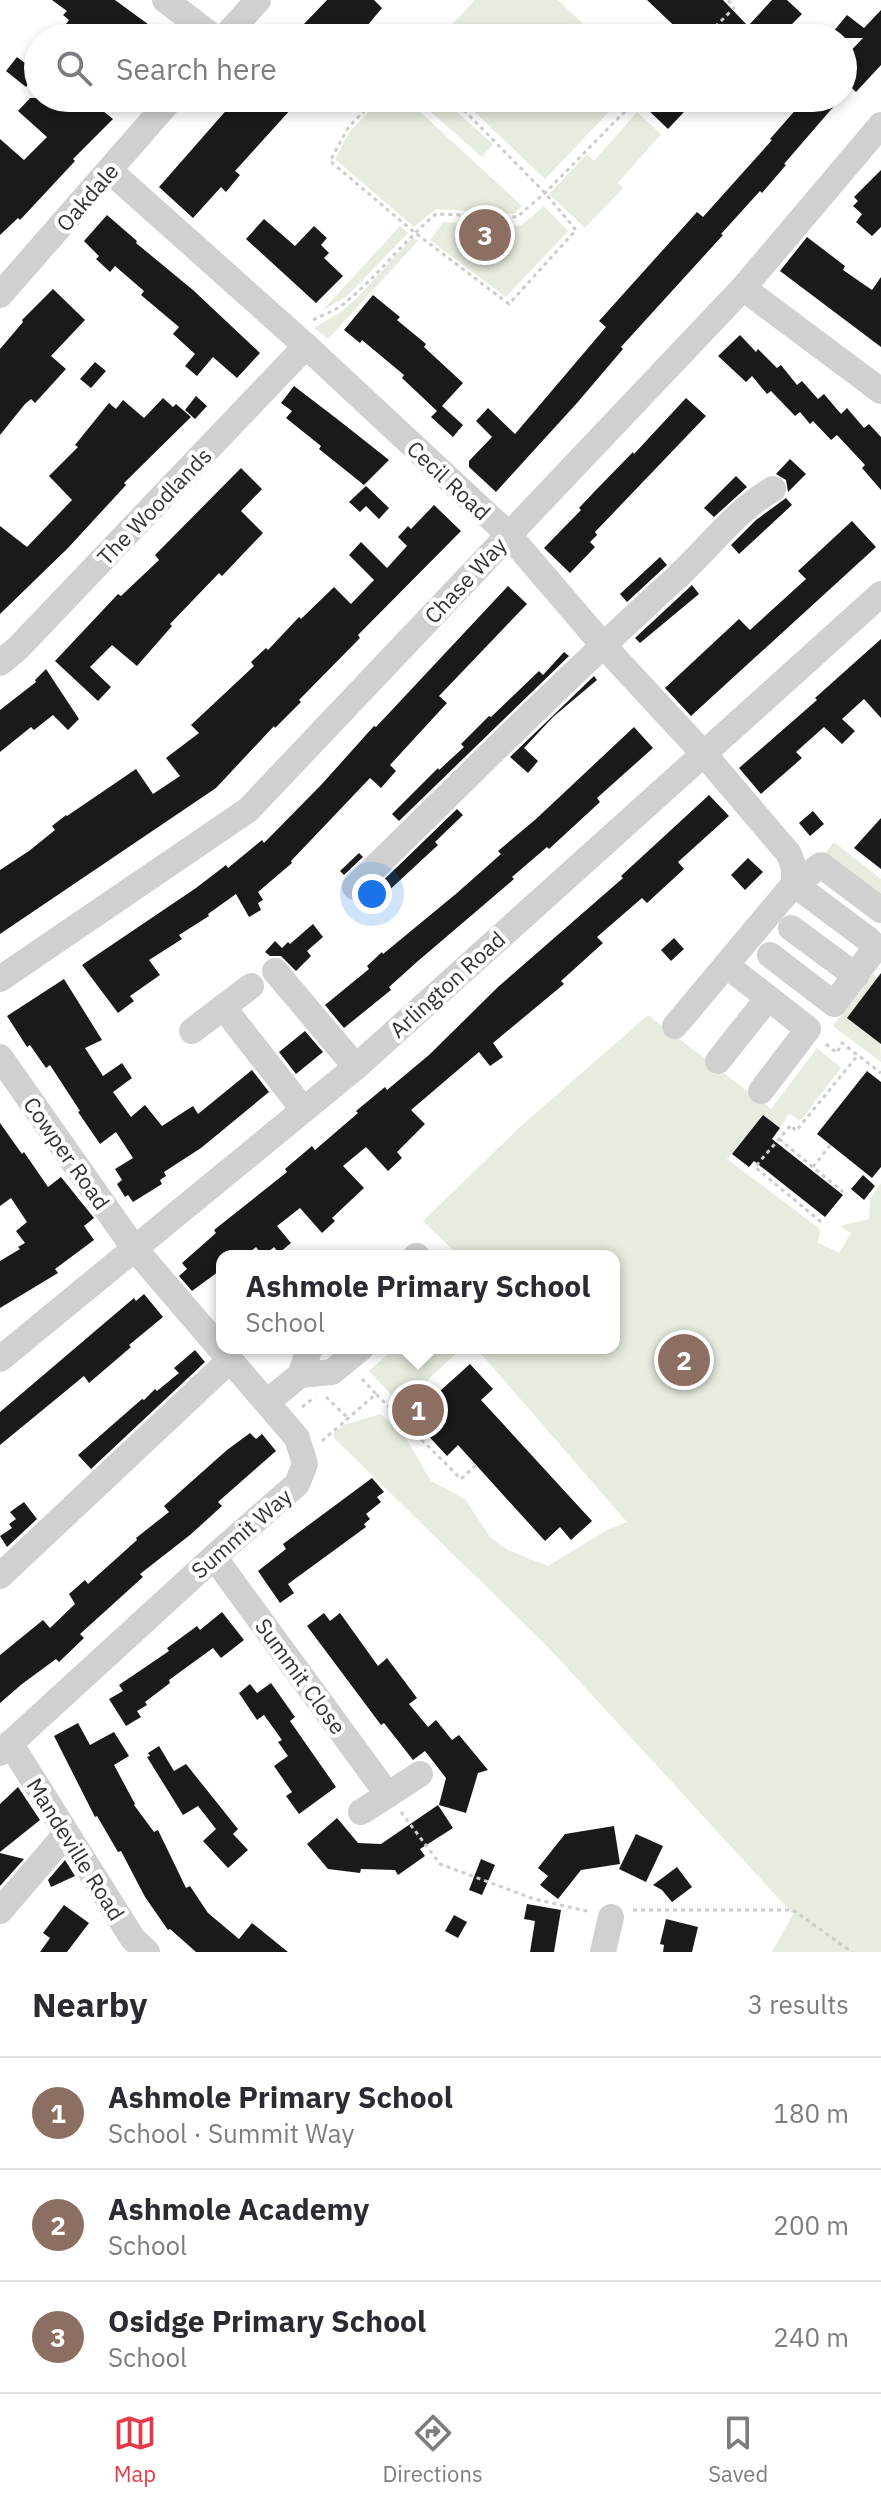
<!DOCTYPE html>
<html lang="en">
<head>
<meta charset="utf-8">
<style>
  :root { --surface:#fff; --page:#f7f7f7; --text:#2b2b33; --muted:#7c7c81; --line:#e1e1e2; --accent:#e63946 }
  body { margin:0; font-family:"IBM Plex Sans",sans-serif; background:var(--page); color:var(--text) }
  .you { position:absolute; left:372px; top:894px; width:28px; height:28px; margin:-20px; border:6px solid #fff; border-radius:50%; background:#1a73e8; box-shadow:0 0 0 12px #1a73e833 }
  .badge { display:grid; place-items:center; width:52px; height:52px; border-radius:50%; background:var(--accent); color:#fff; font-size:26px; font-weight:700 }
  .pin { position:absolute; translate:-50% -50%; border:4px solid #fff; box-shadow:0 2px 8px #0006 }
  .popup { position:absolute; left:216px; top:1250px; width:404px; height:104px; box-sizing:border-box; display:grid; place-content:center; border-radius:16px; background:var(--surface); filter:drop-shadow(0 2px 6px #0005); font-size:26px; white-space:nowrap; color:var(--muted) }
  .popup b { font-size:30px; color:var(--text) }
  .popup::after { content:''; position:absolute; left:50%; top:100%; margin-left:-16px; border:16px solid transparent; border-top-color:var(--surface) }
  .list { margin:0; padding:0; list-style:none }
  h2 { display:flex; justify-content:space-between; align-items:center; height:104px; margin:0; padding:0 32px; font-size:34px }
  h2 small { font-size:26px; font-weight:400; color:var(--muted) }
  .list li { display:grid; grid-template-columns:52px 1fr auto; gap:24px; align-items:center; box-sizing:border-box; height:112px; padding:0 32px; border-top:2px solid var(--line) }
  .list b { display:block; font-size:30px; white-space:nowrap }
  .list p { margin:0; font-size:26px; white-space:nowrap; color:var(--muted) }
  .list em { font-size:26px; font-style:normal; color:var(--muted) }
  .icon { flex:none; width:44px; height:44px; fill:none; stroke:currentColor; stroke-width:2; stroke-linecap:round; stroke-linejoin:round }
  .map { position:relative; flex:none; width:881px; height:1952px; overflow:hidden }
  .search { position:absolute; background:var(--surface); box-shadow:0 4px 12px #0003; left:24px; right:24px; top:24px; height:88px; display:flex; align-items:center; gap:20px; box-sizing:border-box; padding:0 28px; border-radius:44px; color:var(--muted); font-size:30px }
  .sheet { height:440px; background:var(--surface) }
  nav { display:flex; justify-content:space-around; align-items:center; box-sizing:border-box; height:112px; border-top:2px solid var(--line); background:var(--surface); font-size:22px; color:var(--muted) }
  nav a { display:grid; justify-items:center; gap:4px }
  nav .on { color:var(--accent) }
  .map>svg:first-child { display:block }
  .green { fill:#e6ecdf }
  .building { fill:#1a1a1a }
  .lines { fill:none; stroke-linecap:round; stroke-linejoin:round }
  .path { stroke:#cdcdcd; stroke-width:3; stroke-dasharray:4 4; stroke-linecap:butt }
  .minor { stroke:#d0d0d0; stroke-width:26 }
  .labels { text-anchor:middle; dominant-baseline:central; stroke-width:8; stroke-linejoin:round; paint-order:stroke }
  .street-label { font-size:22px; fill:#333; stroke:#fff }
</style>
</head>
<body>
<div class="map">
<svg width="881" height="1952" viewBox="0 0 881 1952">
  <rect width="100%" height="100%" fill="#fff"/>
  <!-- green -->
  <g class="green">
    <polygon points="475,0 558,0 598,38 439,38"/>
    <polygon points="383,98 405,98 522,206 514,214 436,209 414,227 335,159 350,131"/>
    <polygon points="441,98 493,144 482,157 430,111"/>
    <polygon points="460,98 622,98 545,179"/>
    <polygon points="637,112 661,134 618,183 623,188 585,228 549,194 587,154 594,161"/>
    <polygon points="544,206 568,231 506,297 430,240 443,222 520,226"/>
    <polygon points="400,226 408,233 346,297 323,310"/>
    <polygon points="413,237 418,241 328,339 314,328 341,312 358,297"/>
    <polygon points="834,842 881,879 881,905 819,861"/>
    <polygon points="873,974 878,978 881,1062 833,1026"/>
    <polygon points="648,1015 771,1109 817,1048 841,1068 800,1121 789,1113 780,1128 763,1115 727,1159 820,1229 818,1243 839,1253 851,1233 840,1226 869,1219 870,1199 881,1183 881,1952 772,1952 793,1914 547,1646 334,1438 334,1432 343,1425 381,1414 405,1437 431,1481 465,1499 490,1537 508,1550 548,1566 607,1530 627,1522 476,1348 614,1348 614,1256 459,1256 423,1221 520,1127"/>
    <polygon points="395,1348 462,1348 401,1405 369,1371"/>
  </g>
  <!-- building -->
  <g class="building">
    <polygon points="52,0 115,0 167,38 85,38 66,24 69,20 63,15 67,11"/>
    <polygon points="327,0 374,0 382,8 357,38 295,38 305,27 303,25"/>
    <polygon points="647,0 723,0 748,26 772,0 787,0 802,14 791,25 804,38 687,38"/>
    <polygon points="881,10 881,65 856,92 851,87 843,96 843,59 863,38 828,38 847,15 864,28"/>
    <polygon points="17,57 37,72 26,87 6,71"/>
    <polygon points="30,98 87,98 113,119 73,159 75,161 20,220 18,218 0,235 0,139 24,160 47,137 18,111"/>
    <polygon points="237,98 301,98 235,171 240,175 226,192 221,187 193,218 159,187"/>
    <polygon points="653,98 697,98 668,129 645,107"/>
    <polygon points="806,98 841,98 784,164 786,165 762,193 760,191 721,234 723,235 621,347 623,349 577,403 496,492 469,467 469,461 492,437 476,421 488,408 515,434 606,327 599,321 697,212 703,217 772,140 770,139"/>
    <polygon points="881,170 881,227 872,236 856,222 862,214 853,206 858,201 854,197"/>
    <polygon points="107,215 137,241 136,243 193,290 260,353 237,378 213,357 197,376 185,366 195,354 173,334 179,327 141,295 144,291 115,266 110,272 96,259 99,256 84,241"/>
    <polygon points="264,219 295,246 314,226 327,238 321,245 329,253 324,258 343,276 316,303 246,239"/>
    <polygon points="807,237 845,266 843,270 872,290 881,277 881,347 780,271"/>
    <polygon points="53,289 85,320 51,356 66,369 35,403 31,399 25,404 0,435 0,349 23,322 22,320"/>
    <polygon points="373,295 400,317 397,320 426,344 424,347 463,383 442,406 463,425 453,437 431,417 437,411 402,378 404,375 362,340 360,343 344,330"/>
    <polygon points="740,335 756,352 758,349 777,368 781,365 797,385 802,381 818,399 824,394 841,414 847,408 864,428 869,424 881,437 881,490 862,468 865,465 837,435 831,440 813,421 810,424 800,412 795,416 771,391 767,394 752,376 746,382 718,356"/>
    <polygon points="95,362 106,371 91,388 80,379"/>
    <polygon points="294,386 341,422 389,460 364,485 319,449 321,446 286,418 292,411 281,403"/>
    <polygon points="196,396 207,406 195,419 185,410"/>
    <polygon points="163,398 173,407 176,404 191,417 124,483 126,485 68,548 0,614 0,526 27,547 72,500 49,476 78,447 75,445 109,403 116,409 123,400 144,418"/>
    <polygon points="686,398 706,416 595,532 597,535 590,542 595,547 570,573 544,548 581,510 579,508 595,491 633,452 634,454"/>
    <polygon points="790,459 806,474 788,492 786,480 776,474"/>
    <polygon points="241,468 262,489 241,511 263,533 222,576 219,573 170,624 172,626 137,666 112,645 90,667 111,687 98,701 55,661 118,594 121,596 159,560 155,555"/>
    <polygon points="736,476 747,487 714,517 704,508"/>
    <polygon points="366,486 389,508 379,519 366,506 360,512 349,502"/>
    <polygon points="786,498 792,505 739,554 731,545 756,520"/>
    <polygon points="434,505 461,531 358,635 360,638 299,700 301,702 275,728 274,726 216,788 0,934 0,870 29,851 55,830 52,826 66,815 67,816 136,769 153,794 180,776 166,758 199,733 191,725 254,666 251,662 266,648 268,650 299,617 301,619 334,587 351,604 374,580 349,555 361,542 387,568 407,546 398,537 408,526 411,529"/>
    <polygon points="852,521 876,547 691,716 665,688 739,619 750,630 806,579 798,571"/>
    <polygon points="660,557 667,565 627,602 620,594"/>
    <polygon points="692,585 699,594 640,643 635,638"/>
    <polygon points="508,586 527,604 439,696 447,703 390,765 396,771 381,788 370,778 291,861 292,863 258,892 263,900 258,903 261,910 249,917 236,894 208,914 209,916 179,935 182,939 149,960 160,975 130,996 134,1001 118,1013 82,965 196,888 226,865 228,868 262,840 264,843 322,784 374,726 376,727"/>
    <polygon points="881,639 881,718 864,699 842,719 855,731 842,744 824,727 796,752 802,758 761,794 739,768 817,700 815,698"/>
    <polygon points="564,652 569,656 399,821 392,814 438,768 439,770 464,747 461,744 489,716 491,717 539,671 543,675"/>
    <polygon points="46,669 79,719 68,730 53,715 34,730 31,727 0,752 0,710 36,682 35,680"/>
    <polygon points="594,676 597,680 553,717 524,748 538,761 528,773 510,757"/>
    <polygon points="634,727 653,748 597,798 600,802 549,849 547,847 512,877 514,879 418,961 389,987 391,990 344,1028 325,1005 369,969 367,966 382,952 383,954 457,893 501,854 498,851 536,819"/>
    <polygon points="709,795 729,816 678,862 684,869 647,903 642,898 597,937 603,943 561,981 564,984 493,1043 503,1057 490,1066 479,1052 411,1110 425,1124 397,1152 402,1158 388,1171 366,1147 343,1166 364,1188 332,1218 335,1221 322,1233 300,1208 277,1226 291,1243 279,1253 274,1247 263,1256 256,1247 245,1256 222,1256 222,1269 192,1291 179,1276 187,1269 182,1263 216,1233 214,1230 287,1172 285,1169 312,1146 315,1150 358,1113 356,1111 385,1087 387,1090 429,1055 498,987 623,878 621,876"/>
    <polygon points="457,809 463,815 435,842 438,845 370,908 363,900"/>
    <polygon points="813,811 824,824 810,836 799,823"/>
    <polygon points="881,818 881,869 854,848"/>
    <polygon points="359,853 363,857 344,875 340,871"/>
    <polygon points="748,858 763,872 745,890 731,875"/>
    <polygon points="313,924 323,937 307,951 311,956 296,971 281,956 270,956 265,952 275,941 282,948 288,942 290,944"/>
    <polygon points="674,938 684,949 671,961 661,950"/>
    <polygon points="881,973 881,1044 847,1018"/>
    <polygon points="64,979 102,1040 85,1048 103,1076 122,1063 132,1078 113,1092 131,1117 145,1105 162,1126 193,1106 198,1114 252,1070 269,1092 201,1148 164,1172 166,1176 160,1180 162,1184 133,1202 128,1195 125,1197 117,1184 122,1180 115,1169 133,1158 116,1132 100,1144 78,1112 80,1111 50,1065 46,1068 30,1045 27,1047 7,1016"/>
    <polygon points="305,1031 323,1052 296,1074 279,1052"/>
    <polygon points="867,1071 881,1082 881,1167 872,1178 817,1134"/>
    <polygon points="763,1115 780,1128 772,1139 843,1195 825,1217 754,1161 749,1167 732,1154"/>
    <polygon points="0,1123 22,1154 24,1152 48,1187 61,1177 94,1218 84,1226 94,1240 55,1269 58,1273 0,1308 0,1261 20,1249 18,1247 25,1243 16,1231 27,1222 11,1198 0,1206"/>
    <polygon points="863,1175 875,1186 864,1200 851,1189"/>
    <polygon points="144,1294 163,1317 129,1345 131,1347 89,1383 84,1376 0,1445 0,1412 121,1309 134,1298 136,1301"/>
    <polygon points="195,1350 205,1362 91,1469 78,1455 142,1399 144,1400 155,1389 157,1391 179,1373 174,1368"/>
    <polygon points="470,1364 493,1389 481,1400 592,1521 571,1540 560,1527 545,1541 458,1445 447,1456 411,1417"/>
    <polygon points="250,1433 256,1439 262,1434 276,1451 218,1502 222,1506 190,1535 140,1574 143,1577 80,1634 84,1638 59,1662 56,1659 22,1684 0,1703 0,1655 43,1620 50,1628 75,1604 69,1594 85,1580 88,1584 137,1540 136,1538 169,1512 164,1506 227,1450"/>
    <polygon points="372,1478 384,1492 377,1497 381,1502 366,1514 370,1519 364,1524 366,1527 288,1584 294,1593 280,1603 258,1571 286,1549 283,1544"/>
    <polygon points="24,1502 37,1519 7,1547 0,1536 12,1528 9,1524 16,1519 10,1512"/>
    <polygon points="222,1612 244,1640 221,1658 213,1648 169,1680 170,1683 145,1702 147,1705 137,1711 141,1717 126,1726 109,1699 123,1691 119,1685 169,1651 167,1648 197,1626 200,1630"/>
    <polygon points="324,1613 330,1621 340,1613 378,1666 387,1658 417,1698 409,1704 428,1727 436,1720 452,1740 459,1735 488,1770 478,1773 466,1813 439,1805 446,1778 425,1751 413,1760 384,1723 381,1725 307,1626"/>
    <polygon points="271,1683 295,1717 290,1721 336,1787 299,1814 286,1796 292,1792 274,1766 288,1756 278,1742 282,1740 264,1715 257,1720 239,1693 250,1684 257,1693"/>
    <polygon points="78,1723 90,1745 114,1732 129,1756 114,1765 135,1804 134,1805 154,1832 158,1830 186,1888 190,1886 208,1913 239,1939 252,1923 288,1952 196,1952 170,1929 168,1930 145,1897 121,1851 118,1852 97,1816 95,1817 54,1736"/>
    <polygon points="159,1746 174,1771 186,1764 238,1829 233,1834 248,1850 228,1868 203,1841 216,1829 198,1806 183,1815 147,1757 150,1756 148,1753"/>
    <polygon points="18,1787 40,1820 0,1852 0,1804"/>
    <polygon points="438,1805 453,1828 420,1849 425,1856 398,1875 395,1870 361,1869 360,1873 328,1869 307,1844 337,1818 358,1843 381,1844"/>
    <polygon points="614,1826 620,1864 581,1870 558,1899 540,1885 548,1876 538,1868 565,1834"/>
    <polygon points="636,1834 663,1846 646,1882 619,1869"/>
    <polygon points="0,1853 24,1859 0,1886"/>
    <polygon points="481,1859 495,1865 482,1895 469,1890"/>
    <polygon points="65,1860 75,1876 51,1887 48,1880"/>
    <polygon points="677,1867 692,1887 672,1902 662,1890 653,1885"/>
    <polygon points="527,1904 561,1910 554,1952 530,1952 535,1921 524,1919"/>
    <polygon points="64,1905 89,1923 67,1952 40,1952 50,1938 43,1933"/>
    <polygon points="454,1915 467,1922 458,1938 445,1931"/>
    <polygon points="666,1919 698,1927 692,1952 663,1952 664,1945 660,1944"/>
  </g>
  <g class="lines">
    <!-- path -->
    <g class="path">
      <polyline points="704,38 734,8 728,0"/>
      <polyline points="376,98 348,128 330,161 414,232 509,304 576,230 545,193 452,98"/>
      <path d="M313,320C322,315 332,312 341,306C376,279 402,242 436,214L517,217L545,193L638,98"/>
      <polyline points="826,1044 837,1053 842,1043 881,1073"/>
      <polyline points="779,1139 843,1192"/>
      <polyline points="813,1167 831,1144"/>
      <polyline points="821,1222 755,1167 791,1125 796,1131 858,1055"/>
      <polyline points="362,1379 376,1394"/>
      <polyline points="326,1397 348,1418"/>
      <polyline points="302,1407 315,1397"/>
      <polyline points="322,1441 376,1394 461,1479 476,1465"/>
      <polyline points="401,1812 440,1864 534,1899 591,1912"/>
      <polyline points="633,1910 793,1910 852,1952"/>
    </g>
    <!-- minor -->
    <g class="minor">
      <polyline points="165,0 215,38"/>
      <polyline points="224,38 258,0"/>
      <polyline points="110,171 306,346 508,534 603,645 703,753 789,854 794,868 794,884 675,1026"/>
      <polyline points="743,288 881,391"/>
      <polyline points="0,295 172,98"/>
      <polyline points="0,663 18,648 306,346"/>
      <polyline points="794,868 805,877 821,865 881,910"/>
      <polyline points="794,884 869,940"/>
      <path d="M355,887C461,783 565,679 675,579C707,550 735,511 773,489"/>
      <polyline points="791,928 856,976"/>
      <polyline points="770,955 834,1004 877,946"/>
      <polyline points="726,965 808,1029 761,1091"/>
      <polyline points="275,971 356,1067"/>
      <polyline points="0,979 248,810 743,288 881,125"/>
      <polyline points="223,1007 303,1109"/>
      <polyline points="192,1031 251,986"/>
      <polyline points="0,1057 134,1248 297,1438 305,1464 297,1484 214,1557 0,1753"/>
      <polyline points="718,1061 768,998"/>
      <polyline points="416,1256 417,1256"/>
      <polyline points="0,1359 356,1067 881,594"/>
      <polyline points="300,1375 332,1372 361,1348"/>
      <polyline points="267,1402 300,1375 310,1348"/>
      <polyline points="214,1557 388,1795"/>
      <polyline points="0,1576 230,1360"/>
      <polyline points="10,1743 133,1939 147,1952"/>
      <polyline points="361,1812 420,1774"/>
      <polyline points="0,1911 66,1834"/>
      <polyline points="603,1952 611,1917"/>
    </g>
  </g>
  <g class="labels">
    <!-- street labels -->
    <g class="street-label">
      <text transform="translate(87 197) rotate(-49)">Oakdale</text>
      <text transform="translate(449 480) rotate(43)">Cecil Road</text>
      <text transform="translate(154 506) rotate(-46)">The Woodlands</text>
      <text transform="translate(465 580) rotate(-47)">Chase Way</text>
      <text transform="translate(447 984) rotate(-42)">Arlington Road</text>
      <text transform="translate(67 1153) rotate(55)">Cowper Road</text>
      <text transform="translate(241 1533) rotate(-41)">Summit Way</text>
      <text transform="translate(301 1676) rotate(54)">Summit Close</text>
      <text transform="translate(76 1849) rotate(58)">Mandeville Road</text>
    </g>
  </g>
</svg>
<div class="you"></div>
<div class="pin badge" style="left:418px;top:1410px;background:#8d6e63">1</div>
<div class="popup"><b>Ashmole Primary School</b>School</div>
<div class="pin badge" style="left:684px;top:1360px;background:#8d6e63">2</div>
<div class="pin badge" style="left:485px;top:235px;background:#8d6e63">3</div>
<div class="search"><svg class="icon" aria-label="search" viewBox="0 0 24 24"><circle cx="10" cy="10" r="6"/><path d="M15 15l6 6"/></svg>Search here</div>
</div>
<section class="sheet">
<h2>Nearby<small>3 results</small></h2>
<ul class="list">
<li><span class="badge" style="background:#8d6e63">1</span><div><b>Ashmole Primary School</b><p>School · Summit Way</p></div><em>180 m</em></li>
<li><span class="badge" style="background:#8d6e63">2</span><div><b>Ashmole Academy</b><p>School</p></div><em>200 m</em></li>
<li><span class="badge" style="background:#8d6e63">3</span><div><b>Osidge Primary School</b><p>School</p></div><em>240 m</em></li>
</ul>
</section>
<nav>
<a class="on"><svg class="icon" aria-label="map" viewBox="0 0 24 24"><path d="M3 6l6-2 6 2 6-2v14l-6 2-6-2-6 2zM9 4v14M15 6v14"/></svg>Map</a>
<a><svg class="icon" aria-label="directions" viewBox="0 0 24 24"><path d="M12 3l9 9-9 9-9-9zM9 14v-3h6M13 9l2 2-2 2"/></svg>Directions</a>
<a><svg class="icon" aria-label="saved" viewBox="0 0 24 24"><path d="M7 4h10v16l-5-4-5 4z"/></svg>Saved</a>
</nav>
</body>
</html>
